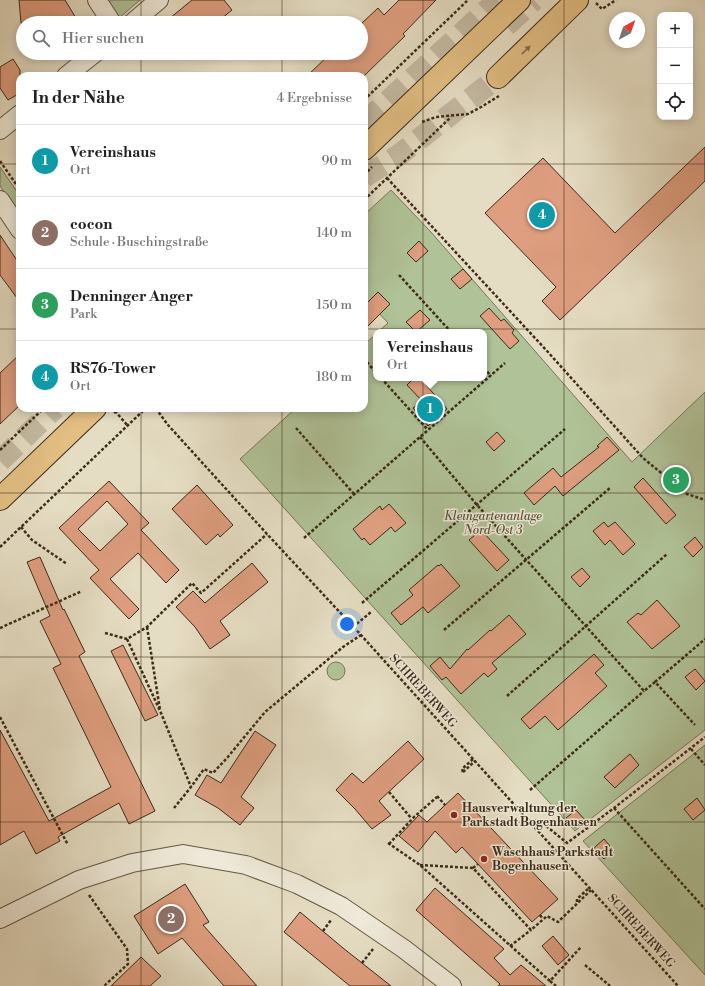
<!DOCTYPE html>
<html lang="de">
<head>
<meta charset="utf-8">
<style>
  :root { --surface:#fff; --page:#f2f2f2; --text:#202124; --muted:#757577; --line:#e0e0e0; --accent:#0b8043 }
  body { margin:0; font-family:"Libre Bodoni",serif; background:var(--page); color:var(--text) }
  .controls { position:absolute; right:12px; top:12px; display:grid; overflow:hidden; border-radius:8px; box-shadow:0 2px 10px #0003 }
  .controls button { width:36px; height:36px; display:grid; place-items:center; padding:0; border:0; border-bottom:1px solid var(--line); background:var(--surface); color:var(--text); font:20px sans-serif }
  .compass { position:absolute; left:609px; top:12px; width:36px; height:36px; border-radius:50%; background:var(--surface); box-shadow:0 2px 10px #0003; rotate:40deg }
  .you { position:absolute; left:347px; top:624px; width:14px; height:14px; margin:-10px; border:3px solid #fff; border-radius:50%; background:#1a73e8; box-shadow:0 0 0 6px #1a73e833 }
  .badge { display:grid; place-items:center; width:26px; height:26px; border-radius:50%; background:var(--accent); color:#fff; font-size:13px; font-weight:700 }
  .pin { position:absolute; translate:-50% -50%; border:2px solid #fff; box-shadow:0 1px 4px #0006 }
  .popup { position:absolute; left:373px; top:329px; width:114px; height:52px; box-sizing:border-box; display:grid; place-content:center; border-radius:8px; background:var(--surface); filter:drop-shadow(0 1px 3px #0005); font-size:13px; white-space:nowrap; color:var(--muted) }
  .popup b { font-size:15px; color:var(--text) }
  .popup::after { content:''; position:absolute; left:50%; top:100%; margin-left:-8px; border:8px solid transparent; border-top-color:var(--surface) }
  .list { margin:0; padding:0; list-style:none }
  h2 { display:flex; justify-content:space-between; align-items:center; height:52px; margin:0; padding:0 16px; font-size:17px }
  h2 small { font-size:13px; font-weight:400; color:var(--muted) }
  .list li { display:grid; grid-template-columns:26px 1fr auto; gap:12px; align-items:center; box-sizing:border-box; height:72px; padding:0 16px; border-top:1px solid var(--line) }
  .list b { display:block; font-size:15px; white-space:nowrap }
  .list p { margin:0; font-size:13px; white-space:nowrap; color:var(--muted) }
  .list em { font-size:13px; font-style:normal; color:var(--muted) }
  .icon { flex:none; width:22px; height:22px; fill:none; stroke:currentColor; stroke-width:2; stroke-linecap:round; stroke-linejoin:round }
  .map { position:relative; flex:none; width:705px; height:986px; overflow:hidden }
  .search { position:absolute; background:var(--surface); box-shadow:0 2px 10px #0003; left:16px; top:16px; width:352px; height:44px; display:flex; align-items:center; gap:10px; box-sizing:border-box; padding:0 14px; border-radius:22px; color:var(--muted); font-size:15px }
  .panel { position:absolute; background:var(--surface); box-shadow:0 2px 10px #0003; left:16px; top:72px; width:352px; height:340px; border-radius:12px }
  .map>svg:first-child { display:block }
  .green { fill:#b0c297; stroke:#767658 }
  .building { fill:#de9e7f; stroke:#3b2b18; fill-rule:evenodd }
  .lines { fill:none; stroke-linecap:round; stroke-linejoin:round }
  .highway-tunnel { stroke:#c3b9a1; stroke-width:22; stroke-dasharray:22 11; stroke-linecap:butt }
  .minor-casing { stroke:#665843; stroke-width:20 }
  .major-casing { stroke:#3b2b18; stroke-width:24 }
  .highway-casing { stroke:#3b2b18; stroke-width:24 }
  .path { stroke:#3b2b18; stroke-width:2.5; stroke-dasharray:3 2; stroke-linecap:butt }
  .minor { stroke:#eee9d8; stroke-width:18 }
  .major { stroke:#e2be82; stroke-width:22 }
  .highway { stroke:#e2be82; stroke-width:22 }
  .oneway { fill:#866d48 }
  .grid { fill:none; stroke:#3b2b18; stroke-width:1; stroke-opacity:0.55 }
  .poi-dot { fill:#8f2418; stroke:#eee9d8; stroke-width:1.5 }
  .labels { text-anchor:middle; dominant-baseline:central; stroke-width:3; stroke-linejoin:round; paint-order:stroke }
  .park-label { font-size:12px; font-style:italic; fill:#585138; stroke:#eee9d8 }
  .street-label { font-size:12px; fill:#3b2b18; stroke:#eee9d8 }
  .poi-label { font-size:12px; font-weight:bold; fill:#3b2b18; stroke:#eee9d8; text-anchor:start }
</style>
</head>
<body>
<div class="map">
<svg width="705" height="986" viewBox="0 0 705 986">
  <rect width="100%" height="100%" fill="#e5ddc3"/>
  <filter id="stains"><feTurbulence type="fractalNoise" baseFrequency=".005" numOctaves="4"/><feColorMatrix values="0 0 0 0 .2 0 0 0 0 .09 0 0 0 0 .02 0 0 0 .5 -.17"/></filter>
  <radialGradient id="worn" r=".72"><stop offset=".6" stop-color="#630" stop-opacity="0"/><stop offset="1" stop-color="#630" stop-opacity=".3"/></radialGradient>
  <!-- green -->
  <g class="green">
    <polygon points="107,0 140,0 119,18"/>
    <polygon points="0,167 20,196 20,214 0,186"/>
    <polygon points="391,190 430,231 632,462 705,392 705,730 575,831 240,459 296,408 364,408 364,345 376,334 376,378 484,378 484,332 378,332 388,323 364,297 364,215"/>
    <circle cx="336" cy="671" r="9"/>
    <polygon points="705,745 705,975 583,841"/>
  </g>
  <!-- building -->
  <g class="building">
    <polygon points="19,0 65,0 79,23 21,23"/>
    <polygon points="192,0 224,0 232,10 216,23 164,23"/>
    <polygon points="399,0 436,0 403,34 405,36 364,76 307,76 331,53 361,53 361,24 378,8 384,15"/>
    <polygon points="13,59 20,70 20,93 8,100 0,88 0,67"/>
    <polygon points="705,147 705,181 560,320 542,301 556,287 485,213 543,158 615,233"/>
    <polygon points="0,235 20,265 20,302 0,275"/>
    <polygon points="419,241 428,251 416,262 407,253"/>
    <polygon points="463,269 472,279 460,289 451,279"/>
    <polygon points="378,292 390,304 364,330 364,306"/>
    <polygon points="489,308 501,321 504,319 514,330 512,333 519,341 510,349 480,316"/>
    <polygon points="420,310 430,320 416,332 406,322"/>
    <polygon points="20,354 20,405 0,424 0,373"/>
    <polygon points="414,378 433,378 426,385 447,409 428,426 413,408 422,401 407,385"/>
    <polygon points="497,432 505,441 494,451 486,442"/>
    <polygon points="607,437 619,450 563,496 555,486 534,505 524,493 553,468 561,477 599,447 597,446"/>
    <polygon points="643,478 676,515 666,524 634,487"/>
    <path d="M109,481L149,523L141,530L179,570L166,583L138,553L110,579L139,609L129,619L90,578L99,570L59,528ZM107,501L128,524L100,551L78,529Z"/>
    <polygon points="197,485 233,525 220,537 218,534 206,545 172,509"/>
    <polygon points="389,504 406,523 395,532 391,527 370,545 364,538 362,540 353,529 380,506 382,510"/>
    <polygon points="604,522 608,527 615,522 635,544 623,555 610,540 605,545 593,531"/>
    <polygon points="481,530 509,560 497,571 469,540"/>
    <polygon points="695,537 703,547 693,557 684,547"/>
    <polygon points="40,557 63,610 64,609 85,652 79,656 155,811 129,824 119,803 58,837 60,841 36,854 24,831 0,845 0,730 49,821 111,787 53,668 61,664 40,621 50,616 27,562"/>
    <polygon points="252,563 268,582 220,621 230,635 210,649 195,627 176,607 193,591 205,603"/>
    <polygon points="441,564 460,586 428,613 423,607 401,625 391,613 413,595 409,590 438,565 439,566"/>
    <polygon points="582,568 590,577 580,587 571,577"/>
    <polygon points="657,600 680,626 652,649 627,622 638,613 641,615"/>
    <polygon points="509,615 526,634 492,663 497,669 488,677 484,673 461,694 446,677 442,680 430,666 440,657 450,669 467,649 468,650 490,630 491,631"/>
    <polygon points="123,645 158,715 145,721 111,651"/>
    <polygon points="594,654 604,665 595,673 607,686 558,730 545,716 530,729 521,719"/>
    <polygon points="695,669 705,681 696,690 685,677"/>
    <polygon points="255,731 276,745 241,797 254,808 240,825 218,808 195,795 207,775 221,783"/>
    <polygon points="408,741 424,759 379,801 391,815 372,829 355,809 336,790 352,773 363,783"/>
    <polygon points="630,754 639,765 615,788 604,777"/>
    <polygon points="458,793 558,899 532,922 462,847 456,853 435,831 418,852 399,836 419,815 427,822"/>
    <polygon points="697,798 705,810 693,820 684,809"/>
    <polygon points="576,810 585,820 575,828 566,818"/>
    <polygon points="604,839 614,851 604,859 594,848"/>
    <polygon points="185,884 209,922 203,925 257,986 224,986 182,938 158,954 134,916"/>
    <polygon points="435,888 504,949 494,958 510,975 521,965 546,986 498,986 500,984 416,910"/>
    <polygon points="300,912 343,948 391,986 350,986 284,932"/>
    <polygon points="553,936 569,955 558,965 542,946"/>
    <polygon points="141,957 161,976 150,986 111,986"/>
  </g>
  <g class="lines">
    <!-- highway-tunnel -->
    <g class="highway-tunnel">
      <polyline points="506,26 534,0"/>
      <polyline points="364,123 498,0"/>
      <polyline points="364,177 399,155 498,77"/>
      <polyline points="0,461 55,408"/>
    </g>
    <!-- minor casing -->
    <g class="minor-casing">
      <g id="minor">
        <polyline points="97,0 112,23"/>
        <polyline points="132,23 159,0"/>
        <polyline points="66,76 95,53"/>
        <polyline points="0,130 20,114"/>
        <polyline points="0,200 20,230"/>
        <polyline points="0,919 79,880 132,863 183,854 246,865 297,884 341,906 404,949 452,986"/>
      </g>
    </g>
    <!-- major casing -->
    <g class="major-casing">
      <g id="major">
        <polyline points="364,149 519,0"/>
        <polyline points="0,499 95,408"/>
      </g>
    </g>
    <!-- highway casing -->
    <g class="highway-casing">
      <polyline id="highway" points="498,77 577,0"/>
    </g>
    <!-- path -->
    <g class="path">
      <polyline points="596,3 602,9 616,0"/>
      <polyline points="364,100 468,0"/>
      <polyline points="422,122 436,117 468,114 481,107 499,96"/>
      <polyline points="0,161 20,190"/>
      <polyline points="364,175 372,167"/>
      <polyline points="387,178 547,351 643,458 687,494 705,500"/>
      <polyline points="364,200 451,117"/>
      <polyline points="399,275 451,332"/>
      <polyline points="367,362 376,373"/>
      <polyline points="484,368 491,376"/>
      <polyline points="381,378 428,430"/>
      <polyline points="157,408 157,410 168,425 267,534 361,635 678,986"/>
      <polyline points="115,411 128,426"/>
      <polyline points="114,413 120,408"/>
      <polyline points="296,428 354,494"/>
      <polyline points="420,437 477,505 644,691 655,682 695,725"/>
      <polyline points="0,450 44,408"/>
      <polyline points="21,527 32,540 67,564"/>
      <polyline points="304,538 505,363"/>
      <polyline points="0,547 146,408"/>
      <polyline points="362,603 565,429"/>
      <polyline points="147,627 160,710"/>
      <polyline points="353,627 371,612"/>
      <polyline points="0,628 82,591"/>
      <polyline points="444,630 610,488"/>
      <polyline points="105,633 127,639 147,627 192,583 201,593 267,534"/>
      <polyline points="127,639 161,713 191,787"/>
      <polyline points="655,682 705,639"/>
      <polyline points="507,696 667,554"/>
      <polyline points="0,717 68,845"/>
      <polyline points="691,749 705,765"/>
      <polyline points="463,772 462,769 473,759"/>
      <polyline points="463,772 475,761"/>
      <polyline points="530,790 644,691"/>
      <polyline points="389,792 411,818"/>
      <polyline points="437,796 445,805"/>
      <polyline points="174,808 191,787 204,769 213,773 227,758 265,712 343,647 361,635"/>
      <polyline points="614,808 705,909"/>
      <polyline points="528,820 540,821 567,843 614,808 705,737"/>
      <polyline points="388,843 420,865 550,981 581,947"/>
      <polyline points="389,844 414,817 437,797"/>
      <polyline points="420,865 473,868 531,930 547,916 558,922 591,890"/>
      <polyline points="473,868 478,864"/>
      <polyline points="89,895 127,949 128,964 104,986"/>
      <polyline points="577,902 577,899 589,888"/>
      <polyline points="540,915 543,919"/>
      <polyline points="323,931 331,920"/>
      <polyline points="510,946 531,930"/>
      <polyline points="362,963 373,949"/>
      <polyline points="585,965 610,986"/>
      <polyline points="550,981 556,986"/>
    </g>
    <!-- minor -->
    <use href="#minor" class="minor"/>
    <!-- major -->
    <use href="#major" class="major"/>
    <!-- highway -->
    <use href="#highway" class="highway"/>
  </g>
  <!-- one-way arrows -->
  <defs><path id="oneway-solid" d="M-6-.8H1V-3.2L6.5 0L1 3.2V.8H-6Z"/></defs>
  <use class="oneway" href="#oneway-solid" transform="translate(526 50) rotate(-44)"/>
  <!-- grid -->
  <path class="grid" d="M141,0V23M282,0V23M423,0V986M564,0V986M141,53V76M282,53V76M0,164H20M364,164H705M0,329H20M364,329H705M141,408V986M282,408V986M0,493H705M0,657H705M0,822H705"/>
  <!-- markers -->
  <g class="poi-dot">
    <circle cx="454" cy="815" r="4"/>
    <circle cx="484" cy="859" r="4"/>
  </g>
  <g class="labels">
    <!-- park labels -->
    <g class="park-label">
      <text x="493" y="516">Kleingartenanlage<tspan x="493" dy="14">Nord-Ost 3</tspan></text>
    </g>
    <!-- street labels -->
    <g class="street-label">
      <text transform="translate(423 691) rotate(48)">SCHREBERWEG</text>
      <text transform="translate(641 931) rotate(48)">SCHREBERWEG</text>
    </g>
    <!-- poi labels -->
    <g class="poi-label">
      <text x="462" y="808">Hausverwaltung der<tspan x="462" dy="14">Parkstadt Bogenhausen</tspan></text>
      <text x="492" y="852">Waschhaus Parkstadt<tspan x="492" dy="14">Bogenhausen</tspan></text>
    </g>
  </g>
  <rect width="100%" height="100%" filter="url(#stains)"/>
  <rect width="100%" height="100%" fill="url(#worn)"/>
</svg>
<div class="controls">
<button>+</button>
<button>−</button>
<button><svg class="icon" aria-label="locate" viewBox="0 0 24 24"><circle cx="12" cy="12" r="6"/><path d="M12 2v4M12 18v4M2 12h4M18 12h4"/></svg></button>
</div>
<svg class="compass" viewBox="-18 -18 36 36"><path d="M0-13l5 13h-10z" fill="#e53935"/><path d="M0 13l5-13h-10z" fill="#757577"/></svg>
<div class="you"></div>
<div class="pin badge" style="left:430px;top:409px;background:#0f9aa8">1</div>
<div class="popup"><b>Vereinshaus</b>Ort</div>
<div class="pin badge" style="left:171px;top:919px;background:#8d6e63">2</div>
<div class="pin badge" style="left:676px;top:480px;background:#2e9e5b">3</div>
<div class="pin badge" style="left:542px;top:215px;background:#0f9aa8">4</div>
<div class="search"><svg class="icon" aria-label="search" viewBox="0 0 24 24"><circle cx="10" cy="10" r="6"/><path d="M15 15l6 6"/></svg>Hier suchen</div>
<section class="panel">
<h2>In der Nähe<small>4 Ergebnisse</small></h2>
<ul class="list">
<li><span class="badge" style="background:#0f9aa8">1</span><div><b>Vereinshaus</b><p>Ort</p></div><em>90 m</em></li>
<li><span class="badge" style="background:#8d6e63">2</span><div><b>cocon</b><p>Schule · Buschingstraße</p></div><em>140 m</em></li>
<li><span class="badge" style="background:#2e9e5b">3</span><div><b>Denninger Anger</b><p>Park</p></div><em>150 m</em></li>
<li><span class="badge" style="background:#0f9aa8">4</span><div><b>RS76-Tower</b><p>Ort</p></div><em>180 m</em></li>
</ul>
</section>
</div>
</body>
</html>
